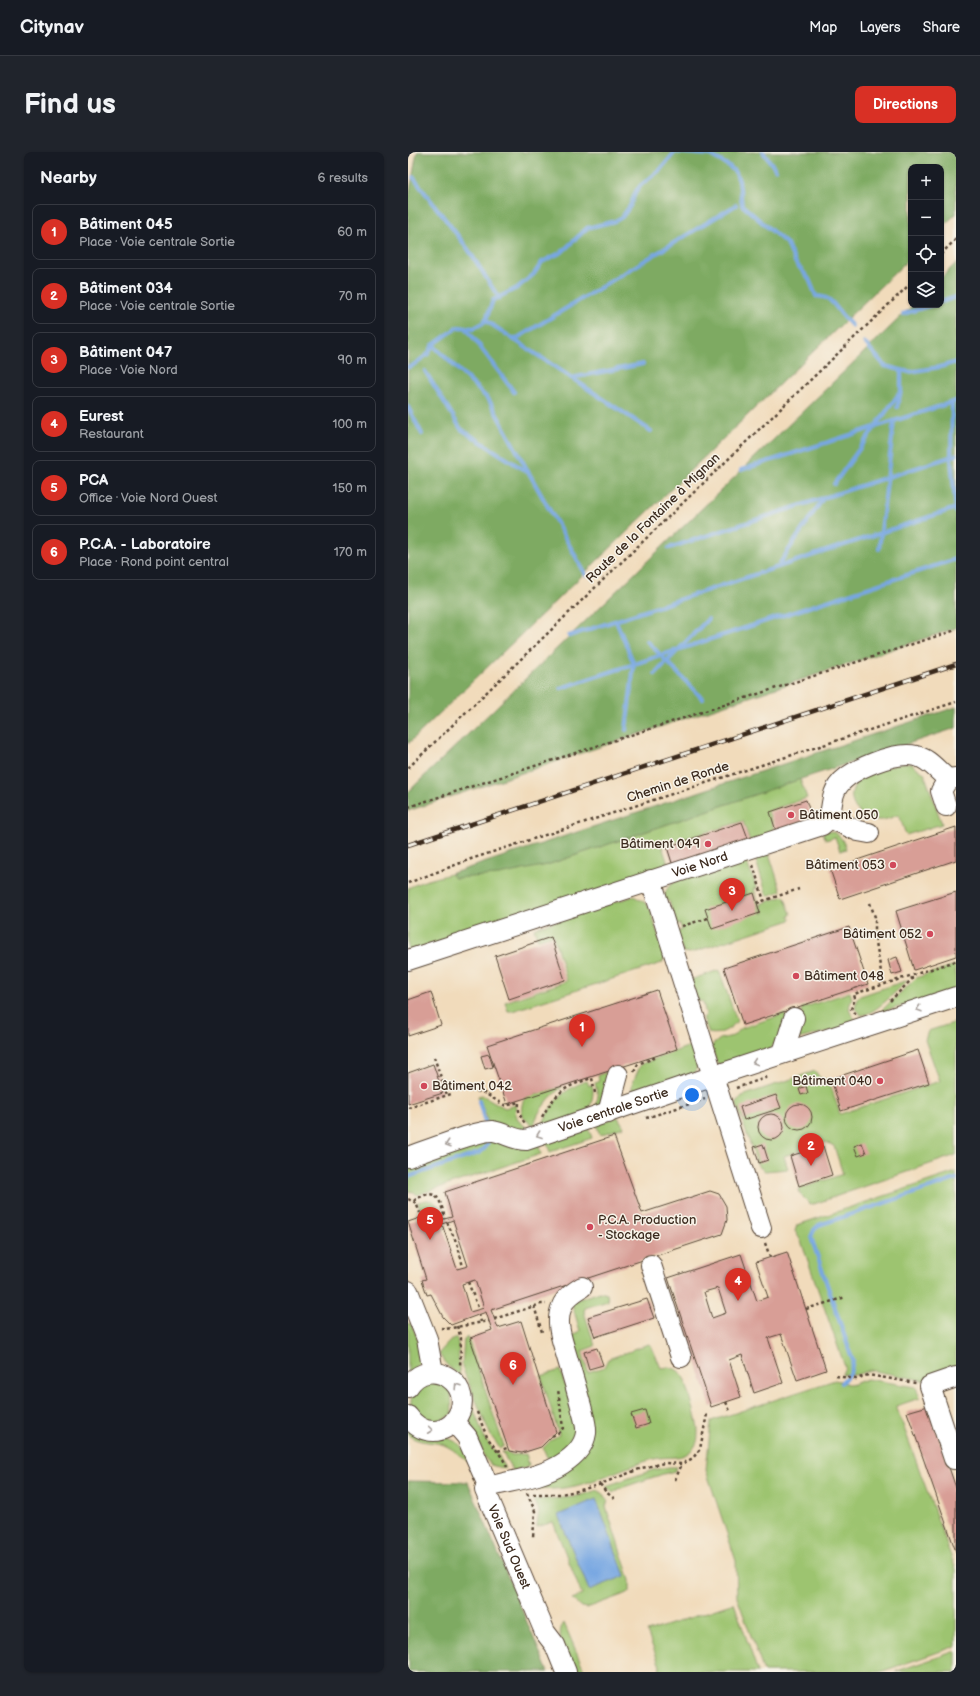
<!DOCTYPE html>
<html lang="en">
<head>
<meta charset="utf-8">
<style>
  :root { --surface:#171b24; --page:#20242c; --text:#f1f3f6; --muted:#9ea1a6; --line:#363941; --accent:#d93025 }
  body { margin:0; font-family:"Balsamiq Sans",sans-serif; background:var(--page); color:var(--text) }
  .controls { position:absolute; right:12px; top:12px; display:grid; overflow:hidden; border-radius:8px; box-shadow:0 1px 3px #0004 }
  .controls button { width:36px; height:36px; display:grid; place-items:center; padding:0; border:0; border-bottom:1px solid var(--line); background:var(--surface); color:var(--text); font:20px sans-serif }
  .you { position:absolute; left:284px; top:943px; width:14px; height:14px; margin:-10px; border:3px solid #fff; border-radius:50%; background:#1a73e8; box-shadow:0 0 0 6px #1a73e833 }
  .badge { display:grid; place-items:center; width:26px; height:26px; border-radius:50%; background:var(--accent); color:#fff; font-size:13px; font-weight:700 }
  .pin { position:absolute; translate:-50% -33px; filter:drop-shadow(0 1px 2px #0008) }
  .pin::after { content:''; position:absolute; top:21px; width:14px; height:12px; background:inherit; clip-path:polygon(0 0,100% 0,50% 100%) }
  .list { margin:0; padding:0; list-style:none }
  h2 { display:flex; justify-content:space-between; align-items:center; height:52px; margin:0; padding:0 16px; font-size:17px }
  h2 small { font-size:13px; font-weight:400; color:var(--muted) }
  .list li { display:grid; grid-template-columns:26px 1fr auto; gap:12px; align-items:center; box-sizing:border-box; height:56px; margin:0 8px 8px; padding:0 8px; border:1px solid var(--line); border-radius:8px }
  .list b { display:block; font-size:15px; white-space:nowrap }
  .list p { margin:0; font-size:13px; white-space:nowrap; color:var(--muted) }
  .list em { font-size:13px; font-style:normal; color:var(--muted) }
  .icon { flex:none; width:22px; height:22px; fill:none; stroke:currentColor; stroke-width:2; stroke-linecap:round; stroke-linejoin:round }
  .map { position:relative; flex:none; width:548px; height:1520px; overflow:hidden; border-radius:8px }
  header { display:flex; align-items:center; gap:24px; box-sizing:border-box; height:56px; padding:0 20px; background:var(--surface); border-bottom:1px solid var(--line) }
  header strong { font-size:19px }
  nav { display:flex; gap:22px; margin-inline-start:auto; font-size:14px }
  .intro { display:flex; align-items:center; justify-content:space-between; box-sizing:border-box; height:96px; padding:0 24px }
  h1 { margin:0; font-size:28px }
  .button { padding:10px 18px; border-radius:8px; background:var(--accent); color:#fff; font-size:14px; font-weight:700 }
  main { display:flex; gap:24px; padding:0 24px }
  aside { flex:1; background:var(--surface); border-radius:8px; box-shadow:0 1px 3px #0004 }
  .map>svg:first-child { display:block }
  .green { fill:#9dc46f; stroke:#6c7746 }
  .forest { fill:#7eaa62; stroke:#5c6a40 }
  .water { fill:#78a7e2; stroke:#5a6880 }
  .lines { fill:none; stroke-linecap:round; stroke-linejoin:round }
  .stream { stroke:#78a7e2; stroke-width:4 }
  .building { fill:#d89e96; fill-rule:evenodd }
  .minor-casing { stroke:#564536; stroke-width:22 }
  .path { stroke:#564536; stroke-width:2.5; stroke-dasharray:3 3; stroke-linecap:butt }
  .minor { stroke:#fff; stroke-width:20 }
  .rail-casing { stroke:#3b2a1e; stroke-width:4.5 }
  .rail { stroke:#f7f3e8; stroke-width:3; stroke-dasharray:9; stroke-linecap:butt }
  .oneway { stroke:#a79f9a }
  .poi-dot { fill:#d1495b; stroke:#f7f3e8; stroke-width:1.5 }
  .labels { text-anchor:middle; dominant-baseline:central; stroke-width:3; stroke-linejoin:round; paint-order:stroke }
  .street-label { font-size:13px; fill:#3b2a1e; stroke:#f7f3e8 }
  .poi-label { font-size:13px; fill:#3b2a1e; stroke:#f7f3e8; text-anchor:start }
</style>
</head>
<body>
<header>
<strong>Citynav</strong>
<nav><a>Map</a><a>Layers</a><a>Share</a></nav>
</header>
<div class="intro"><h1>Find us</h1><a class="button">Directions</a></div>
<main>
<aside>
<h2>Nearby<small>6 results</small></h2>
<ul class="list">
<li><span class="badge">1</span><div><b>Bâtiment 045</b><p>Place · Voie centrale Sortie</p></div><em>60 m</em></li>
<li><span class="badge">2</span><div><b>Bâtiment 034</b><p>Place · Voie centrale Sortie</p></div><em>70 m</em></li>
<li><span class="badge">3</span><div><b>Bâtiment 047</b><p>Place · Voie Nord</p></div><em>90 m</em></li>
<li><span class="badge">4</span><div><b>Eurest</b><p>Restaurant</p></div><em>100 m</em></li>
<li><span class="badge">5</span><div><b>PCA</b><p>Office · Voie Nord Ouest</p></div><em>150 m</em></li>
<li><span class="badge">6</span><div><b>P.C.A. - Laboratoire</b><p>Place · Rond point central</p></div><em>170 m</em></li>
</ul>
</aside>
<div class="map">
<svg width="548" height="1520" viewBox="0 0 548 1520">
  <rect width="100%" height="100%" fill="#f7f3e8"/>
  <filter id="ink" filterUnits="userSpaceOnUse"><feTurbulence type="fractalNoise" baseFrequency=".025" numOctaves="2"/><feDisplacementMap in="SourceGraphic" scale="8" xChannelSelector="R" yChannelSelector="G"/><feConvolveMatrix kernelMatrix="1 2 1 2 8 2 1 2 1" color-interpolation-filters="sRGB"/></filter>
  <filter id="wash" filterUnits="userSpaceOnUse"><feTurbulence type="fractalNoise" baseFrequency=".012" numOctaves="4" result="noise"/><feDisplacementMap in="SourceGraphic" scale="16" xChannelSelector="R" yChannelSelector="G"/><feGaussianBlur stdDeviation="0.9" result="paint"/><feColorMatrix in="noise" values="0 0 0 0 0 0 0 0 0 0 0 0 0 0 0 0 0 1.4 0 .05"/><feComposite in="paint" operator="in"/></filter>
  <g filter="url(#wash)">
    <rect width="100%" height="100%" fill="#f1dbbb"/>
    <!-- green -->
    <g class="green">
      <path d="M494,611L504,612L516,621L534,672L498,683L491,663C484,665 476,669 470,668C451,667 435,648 449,630C456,621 482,615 494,611Z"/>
      <polygon points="392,627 399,646 360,659 367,681 342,689 335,669 254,694 261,715 0,800 0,736 13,730 42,722 47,726 139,713"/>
      <path d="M421,679C432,681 435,688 438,697L432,699L427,685L418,688L415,681Z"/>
      <polygon points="360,698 373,739 359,744 346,702"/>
      <path d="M337,706L349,736L346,737L355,762L356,761L353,752L376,744L383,762L381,765L383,768L282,801L275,800L268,780L274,778L272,772L267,773L268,769L261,749L257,748C254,729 280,725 293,719L298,723L335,711Z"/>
      <polygon points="226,744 239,752 242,757 257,805 254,811 104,859 100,859 97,850 159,829 145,783 130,787 126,776"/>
      <polygon points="547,813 548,840 472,860 508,826"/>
      <path d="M311,818L329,869C323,877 311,884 301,881L295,866L298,863L295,850L289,848L282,828Z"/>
      <path d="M500,828C490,837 467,863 453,863L447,857L449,846L452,844Z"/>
      <path d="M442,840L444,847C438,859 443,862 451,872L390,887L392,865L394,856Z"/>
      <polygon points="376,862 380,866 373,883 362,897 322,915 309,911 303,894 312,887 325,884 334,876"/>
      <polygon points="548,870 548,1003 403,1053 392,1042 391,1037 435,1022 426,994 418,990 376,1004 380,1017 357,1019 350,1014 328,951 334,944 407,919 412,926 421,928 432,962 532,929 517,888 520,879"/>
      <path d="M279,895H286C289,905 292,912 286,921L224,944V932L233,912Z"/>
      <polygon points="204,918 191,955 185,960 190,945 187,931 191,929 190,923"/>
      <path d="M179,929L181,934L184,932C187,943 183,952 179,961L134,976C141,952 155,937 179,929Z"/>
      <path d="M155,934C143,944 130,957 126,973C114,968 110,957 117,946Z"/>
      <path d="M74,943L97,956L108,953C105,966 114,974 126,979L115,982L80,973L78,963L70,944Z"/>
      <polygon points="210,965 216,975 192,983 188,972"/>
      <polygon points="180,975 184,986 142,1000 138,989"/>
      <polygon points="77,986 130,991 133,1002 9,1043 6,1040 0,1039 0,1012"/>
      <polygon points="548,1020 548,1222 524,1230 462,1218 448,1223 434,1222 437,1215 393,1089 387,1079 389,1073"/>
      <polygon points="19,1048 26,1049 32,1058 14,1063 10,1050"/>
      <path d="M192,1140L199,1142L200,1149L177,1156L176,1160L187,1194L174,1199L180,1220L196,1215L200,1207L223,1199L225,1197L241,1192L243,1193L253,1216C262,1214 269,1216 274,1223C279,1229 290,1271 290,1279C290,1283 290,1290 287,1294C276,1310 262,1303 246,1307C199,1319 169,1345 117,1335L177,1301L161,1186L172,1179L164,1152L165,1149Z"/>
      <path d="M0,1171L3,1172C11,1188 17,1202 7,1218L0,1221Z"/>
      <polygon points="59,1184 96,1294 92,1296 83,1284 56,1220 54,1214 56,1187"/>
      <path d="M48,1186C53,1193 49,1213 52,1224C43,1217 35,1211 31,1201L42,1189Z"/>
      <path d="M152,1218L169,1269C171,1290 160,1299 142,1307L139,1305L135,1296L144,1287L151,1283L133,1224Z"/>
      <polygon points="459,1227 508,1235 512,1246 488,1254 548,1418 548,1494 472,1520 356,1520 329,1445 328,1409 298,1318 303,1269 427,1228 443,1233"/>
      <path d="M14,1228L43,1233L44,1263L23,1272C18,1269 8,1265 4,1261C0,1249 6,1235 14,1228Z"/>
      <polygon points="62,1248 77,1287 91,1304 97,1317 83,1313 77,1306 63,1271 60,1258"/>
      <path d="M0,1274L29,1285L40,1286L50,1291L57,1299L62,1311C53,1305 44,1295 33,1292C21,1289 10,1291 0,1283Z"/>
      <polygon points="94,1300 98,1300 105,1303 118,1302 121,1313 118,1315 105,1319"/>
      <polygon points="261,1315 269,1315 267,1319 255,1322 210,1337 205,1341 198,1334 245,1318"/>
      <polygon points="190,1338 200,1347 198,1355 222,1428 222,1440 179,1456 173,1455 164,1447 174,1443 145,1370 129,1375 131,1359 125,1348 166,1345"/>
      <polygon points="326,1451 350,1520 251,1520 252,1514 239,1480"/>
      <path d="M156,1471L177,1520H167C161,1507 145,1483 156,1471Z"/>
      <polygon points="548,1499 548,1520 486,1520"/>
    </g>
    <!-- forest -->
    <g class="forest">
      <polygon points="9,0 548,0 548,62 533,76 533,15 503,15 503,105 0,592 0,49"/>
      <polygon points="548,111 548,476 0,659 0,640 505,153 533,153 533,126"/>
      <polygon points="548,555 548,576 402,624 139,713 91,723 47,726 42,722"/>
      <polygon points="0,1329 60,1330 140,1520 0,1520"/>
    </g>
    <!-- water -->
    <polygon class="water" points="188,1347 217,1424 181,1438 150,1363"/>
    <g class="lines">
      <!-- stream -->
      <g class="stream">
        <path d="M267,0L302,3L321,14L328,21L331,29L334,53L379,92L387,110L401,127L408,144C422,145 423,149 431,159C434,164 440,169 444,174"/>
        <polyline points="355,0 368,18"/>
        <polyline points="5,25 60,97 91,146"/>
        <polyline points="533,150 548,145"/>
        <polyline points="495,162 524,153"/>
        <polyline points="77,168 243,279"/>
        <polyline points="59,177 106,240"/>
        <polyline points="106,188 328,53"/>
        <polyline points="456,190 477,214 501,220 532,215 548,210"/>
        <polyline points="25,193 81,248 121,321"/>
        <polyline points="0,215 4,214 20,202 25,193 50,175 66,176 75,171 79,165 85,148 109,136 126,122 134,110 154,100 179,76 207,69 214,65 222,54 228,39 233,33 252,18 267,0"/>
        <polyline points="17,219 53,277 121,321 178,423"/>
        <polyline points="163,226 235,212"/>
        <polyline points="544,250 543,307 548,360"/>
        <polyline points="0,255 14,282"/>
        <polyline points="489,255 493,239 493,218"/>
        <polyline points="333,318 548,249"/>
        <polyline points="426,332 493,239"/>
        <polyline points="261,396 548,303"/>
        <polyline points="471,397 486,269"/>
        <polyline points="372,411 416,345"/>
        <polyline points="208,469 226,512 218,578"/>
        <polyline points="161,484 548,356"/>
        <polyline points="239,489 295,547"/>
        <polyline points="247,522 300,467"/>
        <polyline points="153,536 548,407"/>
        <polyline points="71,949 78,974"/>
        <path d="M0,1025L71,1001C78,997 81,992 80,985"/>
        <polyline points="433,1231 442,1221 445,1209 403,1085 406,1078 411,1073 548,1027"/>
      </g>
    </g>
    <g id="blocks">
      <!-- building -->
      <g class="building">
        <polygon points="398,648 404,666 368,679 362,660"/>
        <polygon points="334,670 341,689 265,714 259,695"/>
        <polygon points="548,675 548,708 432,747 422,717"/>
        <polygon points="548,740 548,804 506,818 488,759"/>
        <polygon points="346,741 352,761 304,777 297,757"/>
        <polygon points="441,775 460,832 335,873 316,816"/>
        <polygon points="143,785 157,828 101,847 87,804"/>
        <polygon points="489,805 494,820 484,823 480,808"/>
        <polygon points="249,838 269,897 99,952 79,893"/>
        <polygon points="23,840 33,873 0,884 0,848"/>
        <polygon points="510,898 521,931 433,959 423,927"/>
        <polygon points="81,902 85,915 77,917 73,904"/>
        <polygon points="25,912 35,941 0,952 0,921"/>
        <polygon points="398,934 400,941 393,943 391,937"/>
        <polygon points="368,943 373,956 336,968 332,955"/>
        <circle cx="391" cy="965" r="13"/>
        <circle cx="363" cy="975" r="13"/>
        <path d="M206,984L234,1061L302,1039L311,1042L318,1054L319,1068L314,1082L83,1158L90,1176L113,1169L148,1280L133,1295L114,1301L101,1299L62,1186L84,1178L78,1160L43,1173L35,1165L23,1142L19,1143L14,1128L18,1127L0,1070L29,1060L32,1068L44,1065L37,1040ZM45,1068L60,1114L49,1117L34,1072ZM67,1128L76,1156L62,1160L54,1132Z"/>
        <polygon points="454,991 458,1001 450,1004 446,994"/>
        <polygon points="355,992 360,1008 351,1011 346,995"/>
        <polygon points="415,994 424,1023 391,1034 382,1004"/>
        <path d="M379,1100L418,1218L389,1228L373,1182L360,1186L375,1231L346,1241L334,1203L321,1208L333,1245L303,1255L260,1126L333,1102L349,1149L360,1145L348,1110ZM310,1136L318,1161L304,1166L296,1140Z"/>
        <polygon points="239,1147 246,1166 187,1185 180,1165"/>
        <polygon points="189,1196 195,1213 181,1217 176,1200"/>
        <polygon points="520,1254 548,1336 548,1400 499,1260"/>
        <polygon points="237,1258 241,1272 228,1276 223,1262"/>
      </g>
    </g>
  </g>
  <g filter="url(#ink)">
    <use href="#blocks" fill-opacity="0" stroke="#564536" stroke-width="1"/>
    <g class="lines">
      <!-- minor casing -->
      <g class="minor-casing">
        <g id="minor">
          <polyline points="538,654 533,639 540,627"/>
          <polyline points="422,666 450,679 461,681"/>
          <polyline points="243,728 353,1076"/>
          <path id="s1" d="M0,808L414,673C428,662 420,647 430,634C442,617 488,599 508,604C522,607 529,619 540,627L548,626"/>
          <polyline points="375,901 386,866"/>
          <polyline points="200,961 210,923"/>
          <path id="s2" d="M0,1005C17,999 70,978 85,979C97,981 106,988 118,988L306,924L548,845"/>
          <polyline points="243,1113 273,1205"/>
          <polyline points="0,1139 19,1187 25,1220"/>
          <path d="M0,1235C22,1200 72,1235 47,1268C43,1274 34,1279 26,1279C15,1279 6,1273 0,1264"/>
          <path id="s3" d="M46,1270L59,1285L79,1331L77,1338L137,1480L147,1493L158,1520"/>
          <polyline points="546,1307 522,1234 548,1225"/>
          <path d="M79,1331L84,1334C107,1328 134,1325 154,1312C165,1305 176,1295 178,1281C179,1273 175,1263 173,1254C168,1235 162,1215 156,1195C152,1182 148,1167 154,1154C157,1146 166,1140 174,1135"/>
        </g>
      </g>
      <!-- path -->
      <g class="path">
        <polyline points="533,102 548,87"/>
        <polyline points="0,616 503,131"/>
        <polyline points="0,655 548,478"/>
        <polyline points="345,713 356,749"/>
        <polyline points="0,731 63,707 548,550"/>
        <polyline points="349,751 391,737"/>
        <polyline points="462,751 467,765 467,784 475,832"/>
        <polyline points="274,774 300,766"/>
        <polyline points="482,849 504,827 503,823"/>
        <polyline points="447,862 443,857 447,847 446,842 548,809"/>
        <polyline points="26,905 39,943"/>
        <polyline points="226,920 230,912 249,905"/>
        <polyline points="57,936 76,941 98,954 111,950"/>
        <polyline points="328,936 360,925"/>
        <path d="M111,951C110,959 112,966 118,972"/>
        <polyline points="0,956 43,942"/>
        <path d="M134,965C149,939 156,935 184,926L187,941"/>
        <polyline points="238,966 297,947"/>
        <polyline points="0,1047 8,1051 12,1061"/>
        <path d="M6,1049C8,1046 13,1045 17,1043C32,1038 34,1056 37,1067"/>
        <polyline points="39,1070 50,1094 55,1115"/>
        <polyline points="357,1091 362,1105"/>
        <polyline points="60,1130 71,1158"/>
        <polyline points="126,1154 134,1180"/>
        <polyline points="398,1157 438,1145"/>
        <polyline points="71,1162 73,1170"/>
        <polyline points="86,1167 133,1152 138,1152"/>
        <polyline points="49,1174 53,1186 52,1215"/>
        <polyline points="33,1176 38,1177 81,1169"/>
        <polyline points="428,1224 448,1227 460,1223 508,1231"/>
        <polyline points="318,1250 322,1259"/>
        <polyline points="69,1260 79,1285 95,1307 99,1315"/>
        <polyline points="144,1284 150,1281 155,1276 150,1237"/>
        <polyline points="90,1299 99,1296"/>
        <polyline points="267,1328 274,1312"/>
        <polyline points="192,1332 198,1340 208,1348"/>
        <polyline points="119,1341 127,1359 125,1385"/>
        <polyline points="125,1342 153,1342 169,1339 190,1333 234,1316 256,1311 274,1312 285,1306 292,1297 299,1262"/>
      </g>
      <!-- minor -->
      <use href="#minor" class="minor"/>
      <!-- rail casing -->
      <g class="rail-casing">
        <polyline id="rail" points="0,693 548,512"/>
      </g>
      <!-- rail -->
      <use href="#rail" class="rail"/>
    </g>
    <!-- one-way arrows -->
    <defs><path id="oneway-chevron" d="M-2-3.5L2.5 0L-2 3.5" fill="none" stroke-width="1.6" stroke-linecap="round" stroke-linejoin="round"/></defs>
    <g class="oneway">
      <use href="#oneway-chevron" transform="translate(511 857) rotate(162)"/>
      <use href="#oneway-chevron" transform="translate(347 910) rotate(162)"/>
      <use href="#oneway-chevron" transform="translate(131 983) rotate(160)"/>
      <use href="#oneway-chevron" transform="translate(40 992) rotate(162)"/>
      <use href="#oneway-chevron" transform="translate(49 1234) rotate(-123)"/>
      <use href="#oneway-chevron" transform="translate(22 1278) rotate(7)"/>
    </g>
  </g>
  <!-- markers -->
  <g class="poi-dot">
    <circle cx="383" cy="663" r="4"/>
    <circle cx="300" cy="692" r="4"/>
    <circle cx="485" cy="713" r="4"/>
    <circle cx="522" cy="782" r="4"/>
    <circle cx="388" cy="824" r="4"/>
    <circle cx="472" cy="929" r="4"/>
    <circle cx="16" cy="934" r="4"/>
    <circle cx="182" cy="1075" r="4"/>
  </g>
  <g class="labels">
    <!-- street labels -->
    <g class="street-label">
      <text transform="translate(245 366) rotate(-44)">Route de la Fontaine à Mignan</text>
      <text transform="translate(270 630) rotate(-18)">Chemin de Ronde</text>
      <text stroke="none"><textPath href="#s1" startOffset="307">Voie Nord</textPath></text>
      <text stroke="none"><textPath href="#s2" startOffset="216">Voie centrale Sortie</textPath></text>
      <text stroke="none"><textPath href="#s3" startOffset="139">Voie Sud Ouest</textPath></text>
    </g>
    <!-- poi labels -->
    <g class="poi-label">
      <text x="391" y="663">Bâtiment 050</text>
      <text x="292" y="692" text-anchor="end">Bâtiment 049</text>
      <text x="477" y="713" text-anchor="end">Bâtiment 053</text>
      <text x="514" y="782" text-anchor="end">Bâtiment 052</text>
      <text x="396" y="824">Bâtiment 048</text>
      <text x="464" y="929" text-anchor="end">Bâtiment 040</text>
      <text x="24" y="934">Bâtiment 042</text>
      <text x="190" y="1068">P.C.A. Production<tspan x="190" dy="15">- Stockage</tspan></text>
    </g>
  </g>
</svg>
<div class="controls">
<button>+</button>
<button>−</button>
<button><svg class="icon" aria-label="locate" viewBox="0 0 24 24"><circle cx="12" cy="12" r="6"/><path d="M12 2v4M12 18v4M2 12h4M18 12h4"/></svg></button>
<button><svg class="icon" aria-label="layers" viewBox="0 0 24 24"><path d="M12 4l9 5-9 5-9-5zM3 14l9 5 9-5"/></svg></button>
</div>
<div class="you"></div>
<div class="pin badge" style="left:174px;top:895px">1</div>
<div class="pin badge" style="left:403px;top:1014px">2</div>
<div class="pin badge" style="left:324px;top:759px">3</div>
<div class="pin badge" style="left:330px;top:1149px">4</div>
<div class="pin badge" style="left:22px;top:1088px">5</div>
<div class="pin badge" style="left:105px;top:1233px">6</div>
</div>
</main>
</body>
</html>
